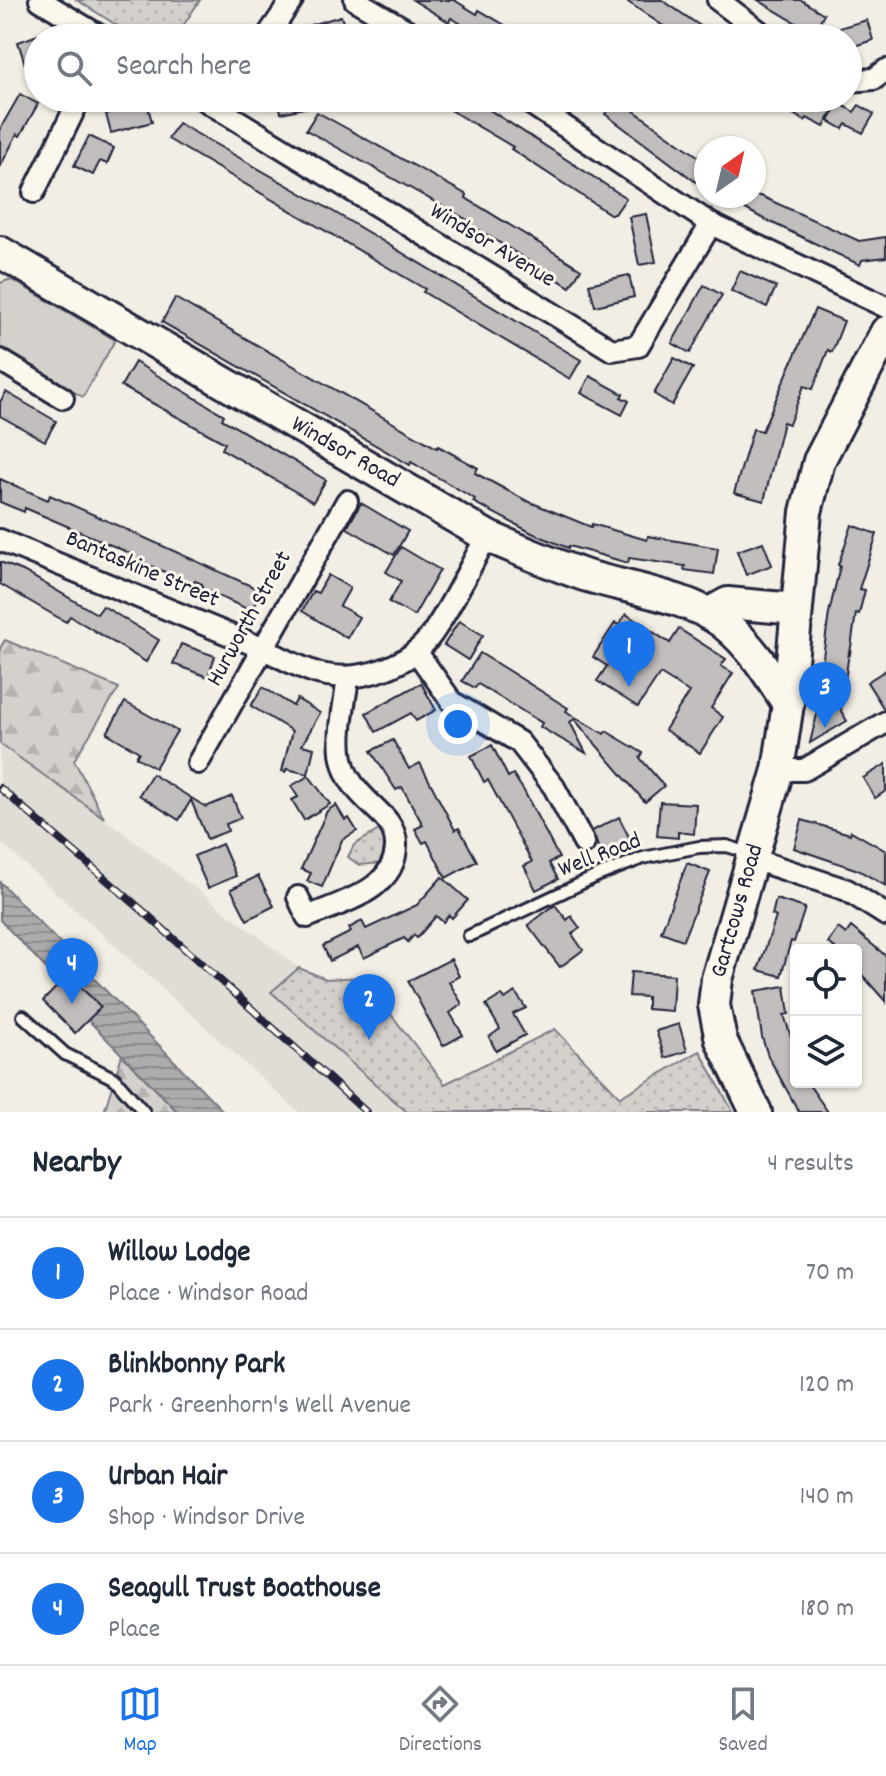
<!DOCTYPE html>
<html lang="en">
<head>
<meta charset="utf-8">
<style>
  :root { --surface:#fff; --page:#f6f6f7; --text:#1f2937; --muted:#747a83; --line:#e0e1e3; --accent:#1a73e8 }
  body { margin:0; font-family:Dekko,sans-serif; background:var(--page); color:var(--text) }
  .controls { position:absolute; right:24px; bottom:24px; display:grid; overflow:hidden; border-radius:8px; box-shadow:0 2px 6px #0004 }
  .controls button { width:72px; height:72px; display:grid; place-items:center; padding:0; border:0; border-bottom:2px solid var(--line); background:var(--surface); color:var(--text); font:40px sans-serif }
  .compass { position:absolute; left:694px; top:136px; width:72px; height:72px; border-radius:50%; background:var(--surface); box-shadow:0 2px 6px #0004; rotate:34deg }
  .you { position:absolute; left:458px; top:724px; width:28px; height:28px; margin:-20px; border:6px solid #fff; border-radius:50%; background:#1a73e8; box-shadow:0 0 0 12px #1a73e833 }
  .badge { display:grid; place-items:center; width:52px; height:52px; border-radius:50%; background:var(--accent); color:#fff; font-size:26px; font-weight:700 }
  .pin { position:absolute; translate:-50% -66px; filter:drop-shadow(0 2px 4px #0008) }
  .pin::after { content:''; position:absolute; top:42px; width:28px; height:24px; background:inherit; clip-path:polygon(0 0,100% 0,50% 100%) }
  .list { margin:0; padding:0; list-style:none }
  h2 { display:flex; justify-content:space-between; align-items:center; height:104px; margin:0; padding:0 32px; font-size:34px }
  h2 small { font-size:26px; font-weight:400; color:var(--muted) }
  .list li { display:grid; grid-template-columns:52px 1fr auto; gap:24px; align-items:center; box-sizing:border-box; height:112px; padding:0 32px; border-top:2px solid var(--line) }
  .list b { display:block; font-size:30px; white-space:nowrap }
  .list p { margin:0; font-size:26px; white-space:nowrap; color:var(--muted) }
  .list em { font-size:26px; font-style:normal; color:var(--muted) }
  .icon { flex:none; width:44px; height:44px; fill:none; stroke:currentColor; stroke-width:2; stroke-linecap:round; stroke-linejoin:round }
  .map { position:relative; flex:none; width:886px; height:1112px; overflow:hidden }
  .search { position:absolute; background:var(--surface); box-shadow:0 2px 6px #0004; left:24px; right:24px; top:24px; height:88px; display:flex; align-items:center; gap:20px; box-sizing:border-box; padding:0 28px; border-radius:44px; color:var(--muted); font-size:30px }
  .sheet { height:552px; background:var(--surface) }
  nav { display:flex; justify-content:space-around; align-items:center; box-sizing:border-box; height:112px; border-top:2px solid var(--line); background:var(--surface); font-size:22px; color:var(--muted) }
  nav a { display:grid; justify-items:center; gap:4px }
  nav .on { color:var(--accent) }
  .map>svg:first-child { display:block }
  .built { fill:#e0dcd6 }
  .grass { fill:#d4d1cc; stroke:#7b7a84; stroke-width:2 }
  .forest { fill:url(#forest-firs); stroke:#7b7a84; stroke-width:2 }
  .park { fill:url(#park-dots); stroke:#7b7a84; stroke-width:2 }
  .water { fill:url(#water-rules); stroke:#76747f; stroke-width:2 }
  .building { fill:#c2bebe; stroke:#22223b; stroke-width:2 }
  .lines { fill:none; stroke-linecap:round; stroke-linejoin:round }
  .lane-casing { stroke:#22223b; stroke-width:16 }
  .street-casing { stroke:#22223b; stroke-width:26 }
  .secondary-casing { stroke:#22223b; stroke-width:36 }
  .lane { stroke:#fbf7ec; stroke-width:10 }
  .street { stroke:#fbf7ec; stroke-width:20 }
  .secondary { stroke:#fbf7ec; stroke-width:30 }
  .rail-casing { stroke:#22223b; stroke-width:8 }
  .rail { stroke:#fbf7ec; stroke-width:5; stroke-dasharray:15; stroke-linecap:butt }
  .labels { text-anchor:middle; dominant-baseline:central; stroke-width:6; stroke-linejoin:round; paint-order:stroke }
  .street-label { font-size:24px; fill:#22223b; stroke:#fbf7ec }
</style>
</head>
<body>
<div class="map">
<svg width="886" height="1112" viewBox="0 0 886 1112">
  <defs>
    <pattern id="forest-firs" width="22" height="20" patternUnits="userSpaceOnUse" patternTransform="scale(2)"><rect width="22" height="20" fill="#d4d1cc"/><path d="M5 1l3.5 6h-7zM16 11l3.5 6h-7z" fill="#b6b3b0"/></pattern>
    <pattern id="park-dots" width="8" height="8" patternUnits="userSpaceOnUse" patternTransform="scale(2)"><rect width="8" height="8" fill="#d4d1cc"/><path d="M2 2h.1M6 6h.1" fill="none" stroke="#b6b3b0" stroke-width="1.8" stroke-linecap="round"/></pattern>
    <pattern id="water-rules" width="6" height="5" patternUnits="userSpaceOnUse" patternTransform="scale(2)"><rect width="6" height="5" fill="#aeabad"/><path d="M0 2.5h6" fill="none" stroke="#8d8b8e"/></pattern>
  </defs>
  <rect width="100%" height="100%" fill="#f2eee5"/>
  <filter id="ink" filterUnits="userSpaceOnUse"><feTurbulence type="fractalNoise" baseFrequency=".0125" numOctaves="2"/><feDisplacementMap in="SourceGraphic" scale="16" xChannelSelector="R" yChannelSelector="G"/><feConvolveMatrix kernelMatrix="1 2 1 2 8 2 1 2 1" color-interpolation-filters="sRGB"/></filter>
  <g filter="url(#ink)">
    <!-- built -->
    <polygon class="built" points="0,744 104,818 299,968 272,992 407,1112 299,1112 0,842"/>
    <!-- grass -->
    <polygon class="grass" points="8,280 14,281 115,340 83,397 0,349 0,283"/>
    <!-- forest -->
    <g class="forest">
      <polygon points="5,640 119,688 74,760 104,818 0,744 0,648"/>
      <polygon points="122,1055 178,1112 104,1112"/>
    </g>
    <!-- park -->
    <g class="park">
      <polygon points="77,0 200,0 175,38 137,38"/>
      <polygon points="379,830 385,839 382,863 359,865 348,857 354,845"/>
      <polygon points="299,968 326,979 362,977 445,1084 555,1029 620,1097 700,1051 733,1112 407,1112 271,992"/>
    </g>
    <!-- water -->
    <polygon class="water" points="0,882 224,1112 178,1112 88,1020 100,1007 69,975 60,983 0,920"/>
    <!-- building -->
    <g class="building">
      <polygon points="413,0 454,0 477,14 479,10 527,38 485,38 451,18 449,22"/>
      <polygon points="625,0 662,0 718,38 681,38"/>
      <polygon points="758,0 801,0 824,14 813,33"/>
      <polygon points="341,16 347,35 337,38 282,38 286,32"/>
      <polygon points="867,20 873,40 848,48 848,38 818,38 818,34"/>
      <polygon points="38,35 38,95 35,95 18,42"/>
      <polygon points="20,94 38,104 20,136 17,134 0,167 0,129"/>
      <polygon points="278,98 321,98 322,104 281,113"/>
      <polygon points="430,98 471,98 626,198 615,214 610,214 511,149 513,147"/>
      <polygon points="586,98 616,98 706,162 706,168 696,182 605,114 608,111"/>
      <polygon points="766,98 815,98 834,109 824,127 807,118 805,121"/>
      <polygon points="147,103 152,122 111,133 106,114"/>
      <polygon points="839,103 854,112 859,105 874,114 863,133 846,124 843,129 829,121"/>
      <polygon points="317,112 467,195 466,198 581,269 570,287 468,223 469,221 306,130"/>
      <polygon points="178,123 324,206 581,360 570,379 423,292 425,289 168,139"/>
      <polygon points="89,136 114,148 107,164 100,161 93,175 74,166"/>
      <polygon points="722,196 761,196 859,241 886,237 886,257 862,260 860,265 760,217"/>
      <polygon points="646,214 656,262 639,265 629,217"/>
      <polygon points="740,271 776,287 767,307 731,291"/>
      <polygon points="629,275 634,297 595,306 589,284"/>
      <polygon points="704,285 722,295 690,353 672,343"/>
      <polygon points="175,298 437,448 438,446 478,468 475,473 525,500 591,527 592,524 647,540 648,536 718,548 714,574 684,570 685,566 629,558 628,563 569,546 568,548 532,533 473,502 475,499 411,462 410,465 162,322"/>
      <polygon points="815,309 844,321 832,352 828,350 813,389 804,386 789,424 783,422 764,501 734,493 753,429 762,431"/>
      <polygon points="674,358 693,368 672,405 654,394"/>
      <polygon points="135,362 224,415 222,419 326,480 313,502 222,449 225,443 121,386"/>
      <polygon points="590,376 623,394 621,397 629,401 622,415 581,393"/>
      <polygon points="6,392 56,421 45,441 0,416 0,402"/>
      <polygon points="0,479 48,500 50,495 260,590 252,611 202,589 202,584 195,581 193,584 160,570 131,557 132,554 25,508 24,512 0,502"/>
      <polygon points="361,503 408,531 394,555 347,528"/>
      <polygon points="852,525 877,534 859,589 865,590 859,614 856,613 850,654 849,652 841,711 847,721 810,743 820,702 817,701 829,613 840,566 838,565"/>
      <polygon points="763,542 772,565 746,575 737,551"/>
      <polygon points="401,547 440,570 414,616 389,602 401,581 386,572"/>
      <polygon points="0,562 23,571 97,614 103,606 159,640 146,662 70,616 66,622 0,584"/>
      <polygon points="328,575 350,588 340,606 359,617 347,638 302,611 313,591 318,593"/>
      <polygon points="626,614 670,643 679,629 726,659 721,666 733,673 711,708 723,717 700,753 665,730 689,692 660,674 638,707 597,681 607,666 593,657 615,623 619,625"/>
      <polygon points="459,621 483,635 468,660 444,645"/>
      <polygon points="181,644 215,656 208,677 173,664"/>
      <polygon points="480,653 568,708 566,711 576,718 570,722 586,753 540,727 542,723 478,684 475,688 462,681"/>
      <polygon points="886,670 886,709 884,709 867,682"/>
      <polygon points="421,683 436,710 416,721 411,713 376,732 366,713"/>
      <polygon points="263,687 293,706 297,699 320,713 302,745 314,748 308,774 287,769 285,772 282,771 292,731 251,706"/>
      <polygon points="125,702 177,731 155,768 136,757 139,752 107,733"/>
      <polygon points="577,718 604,734 606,731 643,753 640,758 664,786 645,802 575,720"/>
      <polygon points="393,740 409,769 420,763 455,830 459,828 477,861 446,878 427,841 423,843 415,829 423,825 402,787 396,790 371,751"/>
      <polygon points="492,745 508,777 513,774 524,791 559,858 549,863 558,879 536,890 524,866 532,862 488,780 484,782 471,756"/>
      <polygon points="886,764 886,791 875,798 863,778"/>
      <polygon points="152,774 206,807 232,796 241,818 226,824 228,831 207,839 191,800 179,820 139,795"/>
      <polygon points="309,776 330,804 304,820 292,800 298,797 291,786"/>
      <polygon points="660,802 696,804 694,834 678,832 678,838 657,836"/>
      <polygon points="336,805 345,820 349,818 357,831 342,840 322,887 307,881 311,873 301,869 327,811"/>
      <polygon points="619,817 630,839 601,854 592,831"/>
      <polygon points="802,820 850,834 851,831 886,851 886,886 858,870 794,848"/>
      <polygon points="222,844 236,876 208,888 194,856"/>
      <polygon points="687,863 710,872 683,940 661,932"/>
      <polygon points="258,876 274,906 247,920 231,889"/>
      <polygon points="442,877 468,900 452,918 449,915 443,922 436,916 417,938 414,935 408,942 404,938 364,958 358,947 330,961 323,946 351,932 349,928 362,921 366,929 417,905"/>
      <polygon points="776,899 805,908 794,942 791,941 781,976 758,970 776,917 772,915"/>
      <polygon points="555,905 567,920 571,916 580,928 572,934 583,950 560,967 528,925"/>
      <polygon points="851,927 886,956 886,1002 856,968 856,950 833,950 835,948 828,943 838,928 846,934"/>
      <polygon points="451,959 459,976 449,982 462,1004 450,1013 463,1035 443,1046 408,981"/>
      <polygon points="631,972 674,975 672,1011 647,1009 647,997 629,996"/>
      <polygon points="68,975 101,1007 75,1033 43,1001"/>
      <polygon points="785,986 789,1014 784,1015 796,1052 796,1082 807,1082 828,1112 799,1112 768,1056 762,1037 755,991"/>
      <polygon points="515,992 526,1008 513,1014 525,1035 496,1051 489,1037 500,1029 486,1005 502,995 505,999"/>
      <polygon points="679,1024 687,1051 665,1058 656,1031"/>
    </g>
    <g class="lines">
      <!-- lane casing -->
      <g class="lane-casing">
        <g id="lane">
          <polyline points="469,936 599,875 643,858 699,847 727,846 752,854"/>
          <polyline points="23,1016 65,1054 115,1079 144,1112"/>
        </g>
      </g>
      <!-- street casing -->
      <g class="street-casing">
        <g id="street">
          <polyline points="40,0 103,38"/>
          <polyline points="355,0 420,38"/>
          <polyline points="718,0 768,38"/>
          <polyline points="266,38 292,0"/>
          <polyline points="848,81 874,79 886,70"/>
          <polyline points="201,98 612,350 638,346 711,224"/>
          <polyline points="522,98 711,224 886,307"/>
          <polyline points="34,192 80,98"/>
          <polyline points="0,360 63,398"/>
          <path d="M0,540L264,649C282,658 301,669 321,674C360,683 409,667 432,634C453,604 469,568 487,536"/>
          <polyline points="416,651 452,702 519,742 554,787 584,843"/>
          <polyline points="198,763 347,501"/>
          <polyline points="778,770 804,770 886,722"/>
          <polyline points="753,859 847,890 886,915"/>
          <path d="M298,897L307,917C342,902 397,890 396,844C396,835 391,824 384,817C368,800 349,787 343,763C336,737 345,704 348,677"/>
        </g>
      </g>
      <!-- secondary casing -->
      <g class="secondary-casing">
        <g id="secondary">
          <path d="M0,252L487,536C519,550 551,564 584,575C626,588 688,596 723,623C751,645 769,674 788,704"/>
          <polyline points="708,614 728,603 796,609"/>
          <polyline points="756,1112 721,1040 714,1005 717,979 778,770 788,704 806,512 819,461 886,332"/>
        </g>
      </g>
      <!-- lane -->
      <use href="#lane" class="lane"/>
      <!-- street -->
      <use href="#street" class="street"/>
      <!-- secondary -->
      <use href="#secondary" class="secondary"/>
      <!-- rail casing -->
      <g class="rail-casing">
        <polyline id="rail" points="0,788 143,911 366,1112"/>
      </g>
      <!-- rail -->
      <use href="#rail" class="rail"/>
    </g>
  </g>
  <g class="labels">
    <!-- street labels -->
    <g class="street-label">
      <text transform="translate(492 246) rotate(31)">Windsor Avenue</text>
      <text transform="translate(345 453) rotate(30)">Windsor Road</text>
      <text transform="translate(142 570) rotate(23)">Bantaskine Street</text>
      <text transform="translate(250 619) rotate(-61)">Hurworth Street</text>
      <text transform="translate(600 856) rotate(-21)">Well Road</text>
      <text transform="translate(738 911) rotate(-74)">Gartcows Road</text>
    </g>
  </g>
</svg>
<div class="controls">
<button><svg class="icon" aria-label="locate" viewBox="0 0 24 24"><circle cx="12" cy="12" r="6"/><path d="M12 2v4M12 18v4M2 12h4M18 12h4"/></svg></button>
<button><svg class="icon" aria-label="layers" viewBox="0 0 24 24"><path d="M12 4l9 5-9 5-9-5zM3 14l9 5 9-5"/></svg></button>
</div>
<svg class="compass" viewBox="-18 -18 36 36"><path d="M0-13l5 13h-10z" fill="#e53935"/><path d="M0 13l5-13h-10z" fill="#747a83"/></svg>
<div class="you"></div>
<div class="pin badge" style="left:629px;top:687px">1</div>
<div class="pin badge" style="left:369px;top:1040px">2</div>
<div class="pin badge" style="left:825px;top:728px">3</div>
<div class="pin badge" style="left:72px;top:1004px">4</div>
<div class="search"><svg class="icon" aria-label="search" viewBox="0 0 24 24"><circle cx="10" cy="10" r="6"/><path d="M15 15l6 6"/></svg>Search here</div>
</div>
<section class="sheet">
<h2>Nearby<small>4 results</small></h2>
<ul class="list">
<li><span class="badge">1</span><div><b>Willow Lodge</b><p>Place · Windsor Road</p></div><em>70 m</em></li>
<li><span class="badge">2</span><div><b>Blinkbonny Park</b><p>Park · Greenhorn's Well Avenue</p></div><em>120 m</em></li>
<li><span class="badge">3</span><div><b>Urban Hair</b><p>Shop · Windsor Drive</p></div><em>140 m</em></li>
<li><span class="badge">4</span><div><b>Seagull Trust Boathouse</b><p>Place</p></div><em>180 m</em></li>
</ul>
</section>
<nav>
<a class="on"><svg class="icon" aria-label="map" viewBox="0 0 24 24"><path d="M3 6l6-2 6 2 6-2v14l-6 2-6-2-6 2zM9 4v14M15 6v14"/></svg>Map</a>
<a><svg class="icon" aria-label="directions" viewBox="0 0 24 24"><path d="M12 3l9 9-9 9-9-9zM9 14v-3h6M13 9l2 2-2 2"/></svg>Directions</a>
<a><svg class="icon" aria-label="saved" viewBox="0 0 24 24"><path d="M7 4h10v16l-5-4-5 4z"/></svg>Saved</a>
</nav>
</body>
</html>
